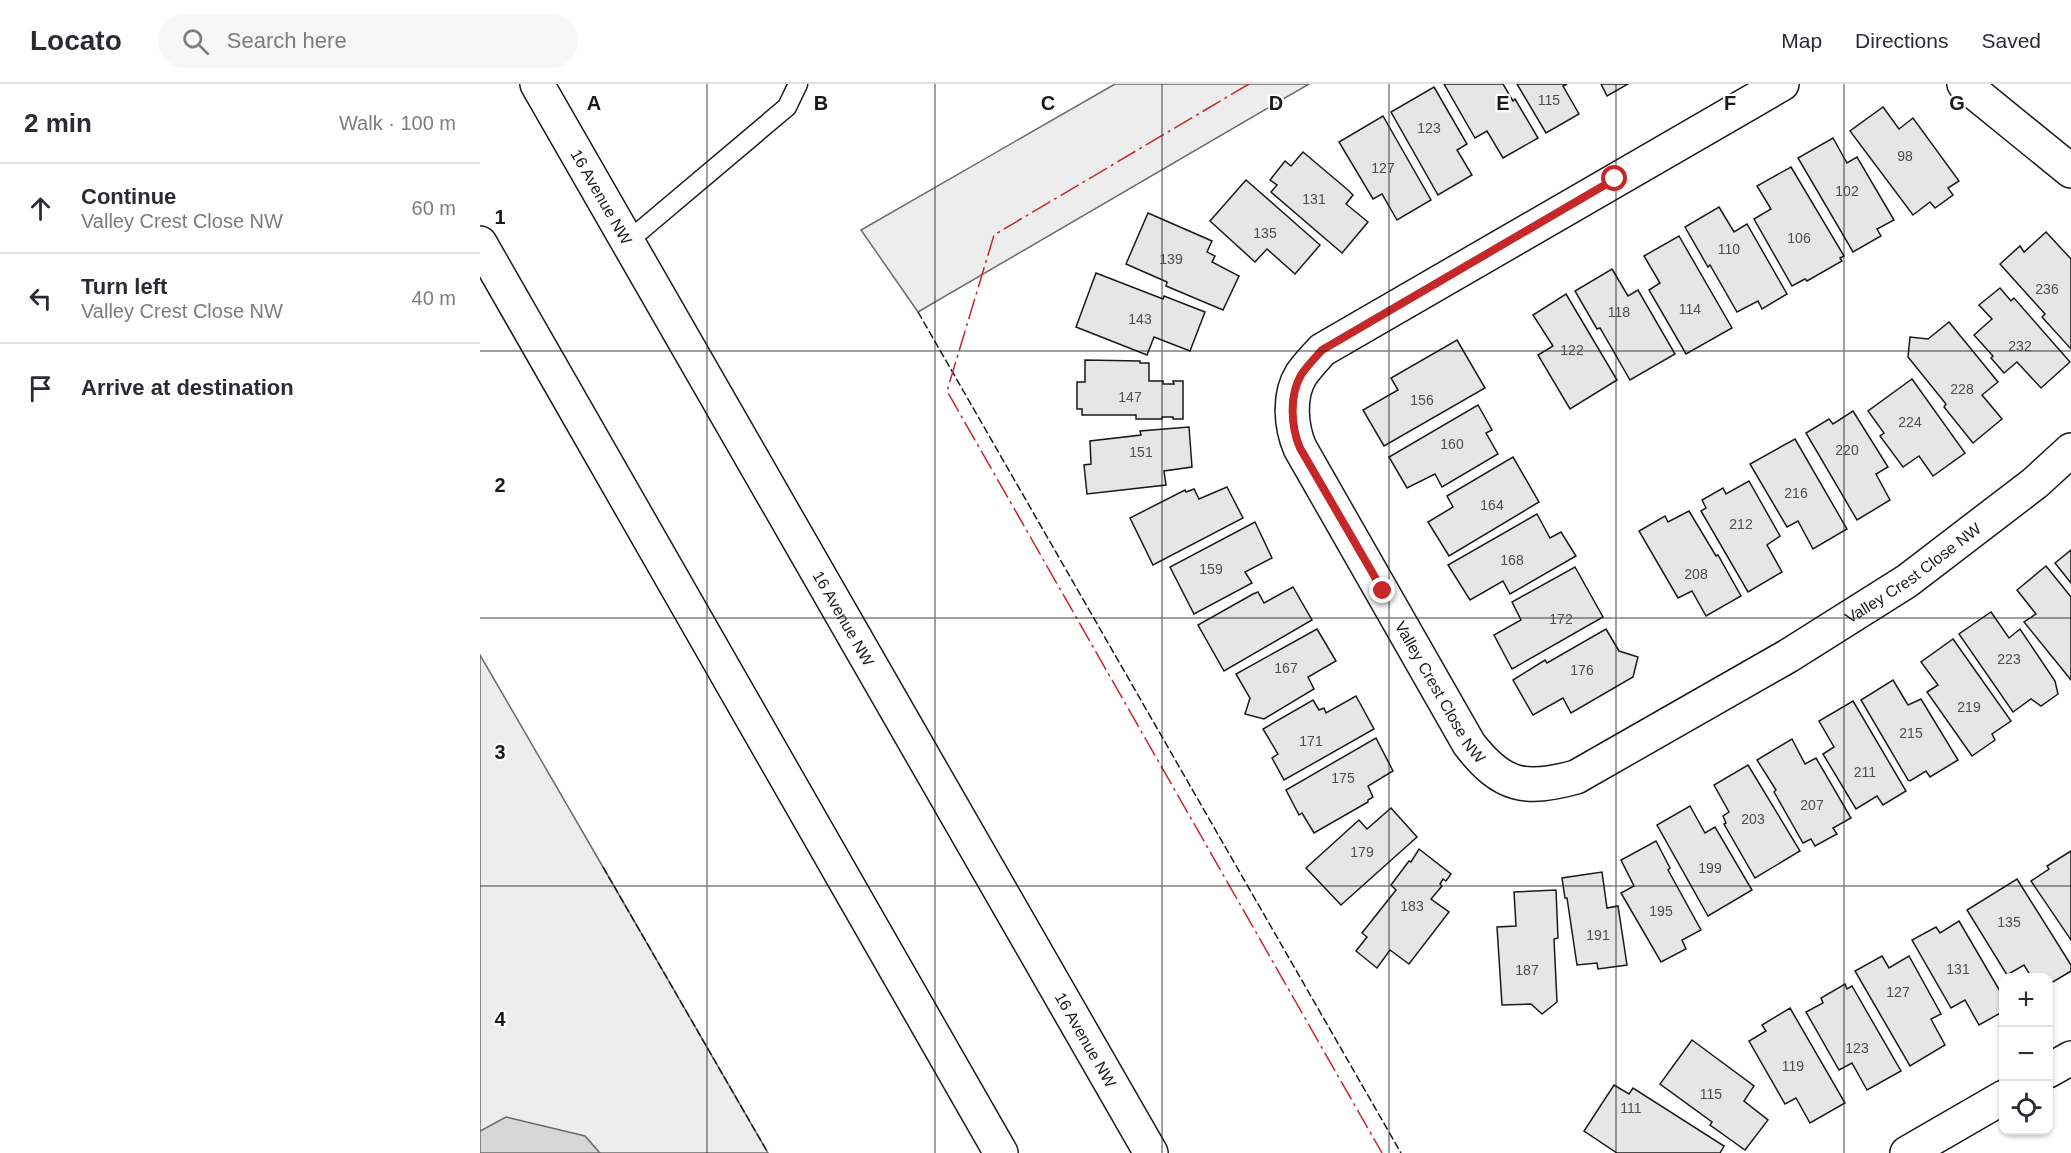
<!DOCTYPE html>
<html lang="en">
<head>
<meta charset="utf-8">
<style>
  :root { --surface:#fff; --page:#f7f7f7; --text:#2b2b33; --muted:#7c7c81; --line:#e1e1e2 }
  body { margin:0; font-family:Helvetica,sans-serif; background:var(--page); color:var(--text) }
  .controls { position:absolute; right:18px; bottom:18px; display:grid; overflow:hidden; border-radius:12px; box-shadow:0 2px 4px #0004 }
  .controls button { width:54px; height:54px; display:grid; place-items:center; padding:0; border:0; border-bottom:2px solid var(--line); background:var(--surface); color:var(--text); font:30px sans-serif }
  .stop { position:absolute; width:18px; height:18px; margin:-14px; border:4px solid #c62828; border-radius:50%; background:#fff }
  .stop.end { background:#c62828; border-color:#fff; box-shadow:0 2px 6px #0008 }
  .list { margin:0; padding:0; list-style:none }
  h2 { display:flex; justify-content:space-between; align-items:center; height:78px; margin:0; padding:0 24px; font-size:26px }
  h2 small { font-size:20px; font-weight:400; color:var(--muted) }
  .list li { display:grid; grid-template-columns:39px 1fr auto; gap:18px; align-items:center; box-sizing:border-box; height:90px; padding:0 24px; border-top:2px solid var(--line) }
  .list b { display:block; font-size:22px; white-space:nowrap }
  .list p { margin:0; font-size:20px; white-space:nowrap; color:var(--muted) }
  .list em { font-size:20px; font-style:normal; color:var(--muted) }
  .icon { flex:none; width:33px; height:33px; fill:none; stroke:currentColor; stroke-width:2; stroke-linecap:round; stroke-linejoin:round }
  .map { position:relative; flex:none; width:1591px; height:1069px; overflow:hidden }
  header { display:flex; align-items:center; gap:36px; box-sizing:border-box; height:84px; padding:0 30px; background:var(--surface); border-bottom:2px solid var(--line) }
  header strong { font-size:28px }
  nav { display:flex; gap:33px; margin-inline-start:auto; font-size:21px }
  .search { width:420px; height:54px; background:var(--page); display:flex; align-items:center; gap:15px; box-sizing:border-box; padding:0 21px; border-radius:33px; color:var(--muted); font-size:22px }
  main { display:flex }
  aside { flex:1; background:var(--surface) }
  .map>svg:first-child { display:block }
  .built { fill:#ededed; stroke:#6a6a6a; stroke-width:1.5 }
  .water { fill:#d7d7d7; stroke:#6a6a6a; stroke-width:1.5 }
  .building { fill:#e6e6e6; stroke:#1a1a1a; stroke-width:1.5 }
  .lines { fill:none; stroke-linecap:round; stroke-linejoin:round }
  .lane-casing { stroke:#1a1a1a; stroke-width:21 }
  .street-casing { stroke:#1a1a1a; stroke-width:36 }
  .highway-casing { stroke:#1a1a1a; stroke-width:36 }
  .lane { stroke:#fff; stroke-width:18 }
  .street { stroke:#fff; stroke-width:33 }
  .highway { stroke:#fff; stroke-width:33 }
  .fence { stroke:#1a1a1a; stroke-width:1.5; stroke-dasharray:8 3; stroke-linecap:butt }
  .power { stroke:#c62828; stroke-width:1.5; stroke-dasharray:21 4.5 3 4.5; stroke-linecap:butt }
  .route { stroke:#c62828; stroke-width:8 }
  .grid { fill:none; stroke:#1a1a1a; stroke-width:1.5; stroke-opacity:0.55 }
  .labels { text-anchor:middle; dominant-baseline:central; stroke-width:4.5; stroke-linejoin:round; paint-order:stroke }
  .number-label { font-size:14px; fill:#4d4d4d }
  .street-label { font-size:16px; fill:#1a1a1a; stroke:#fff }
  .grid-label { font-size:20px; text-anchor:middle; font-weight:bold; fill:#1a1a1a; stroke:#fff; stroke-width:4.5; stroke-linejoin:round; paint-order:stroke }
</style>
</head>
<body>
<header>
<strong>Locato</strong>
<div class="search"><svg class="icon" aria-label="search" viewBox="0 0 24 24"><circle cx="10" cy="10" r="6"/><path d="M15 15l6 6"/></svg>Search here</div>
<nav><a>Map</a><a>Directions</a><a>Saved</a></nav>
</header>
<main>
<aside>
<h2>2 min<small>Walk · 100 m</small></h2>
<ul class="list">
<li><svg class="icon" aria-label="ahead" viewBox="0 0 24 24"><path d="M12 20V5M6 11l6-6 6 6"/></svg><div><b>Continue</b><p>Valley Crest Close NW</p></div><em>60 m</em></li>
<li><svg class="icon" aria-label="left" viewBox="0 0 24 24"><path d="M17 20v-9H6M10 6l-5 5 5 5"/></svg><div><b>Turn left</b><p>Valley Crest Close NW</p></div><em>40 m</em></li>
<li><svg class="icon" aria-label="arrive" viewBox="0 0 24 24"><path d="M6 21V4h12l-3 4 3 4H6"/></svg><div><b>Arrive at destination</b></div></li>
</ul>
</aside>
<div class="map">
<svg width="1591" height="1069" viewBox="0 0 1591 1069">
  <rect width="100%" height="100%" fill="#fff"/>
  <!-- built -->
  <g class="built">
    <polygon points="635,0 829,0 438,228 381,146"/>
    <polygon points="0,571 123,783 288,1069 0,1069"/>
  </g>
  <!-- water -->
  <polygon class="water" points="26,1033 105,1052 120,1069 0,1069 0,1047"/>
  <!-- building -->
  <g class="building">
    <polygon points="964,0 1023,0 1033,17 1035,15 1058,54 1023,74 1007,47 995,54"/>
    <polygon points="1037,0 1087,0 1083,2 1099,30 1066,49"/>
    <polygon points="1121,0 1148,0 1127,12"/>
    <polygon points="954,3 987,60 977,66 992,91 958,111 911,28"/>
    <polygon points="1403,23 1419,45 1433,34 1479,97 1468,104 1473,111 1455,124 1450,118 1433,131 1370,47"/>
    <polygon points="903,32 951,116 917,136 902,110 893,115 859,58"/>
    <polygon points="1353,54 1367,79 1377,73 1414,136 1397,145 1401,152 1373,168 1318,74"/>
    <polygon points="823,68 868,106 873,111 866,120 888,138 862,169 791,108 797,101 790,96 805,77 811,82"/>
    <polygon points="1311,83 1364,172 1360,174 1362,177 1327,197 1325,195 1312,202 1274,135 1291,125 1277,102"/>
    <polygon points="766,96 840,161 815,190 787,165 775,178 730,137"/>
    <polygon points="1239,123 1254,148 1267,140 1307,210 1282,225 1278,217 1257,228 1230,181 1228,183 1205,143"/>
    <polygon points="668,129 732,157 727,168 735,172 732,178 759,192 743,226 686,202 687,198 646,180"/>
    <polygon points="1566,148 1591,175 1591,265 1562,233 1565,230 1520,180 1540,162 1544,168"/>
    <polygon points="1199,152 1252,244 1206,270 1169,206 1180,199 1164,172"/>
    <polygon points="1132,185 1148,212 1158,206 1195,270 1150,296 1120,244 1117,245 1095,207"/>
    <polygon points="616,189 683,215 684,212 725,228 710,267 674,253 667,271 596,243"/>
    <polygon points="1520,204 1531,217 1534,214 1590,278 1561,304 1537,278 1524,289 1511,274 1513,272 1494,251 1512,235 1499,221"/>
    <polygon points="1086,210 1137,296 1090,325 1058,271 1073,262 1053,231"/>
    <polygon points="1469,238 1518,298 1502,311 1522,335 1493,359 1464,323 1466,320 1428,273 1430,253 1448,255"/>
    <polygon points="977,256 1005,304 904,362 883,326 918,306 911,294"/>
    <polygon points="605,276 660,277 660,279 669,279 669,297 683,297 683,300 694,300 693,297 703,297 703,335 693,335 693,333 682,333 682,335 656,335 656,331 602,331 602,325 597,325 597,298 605,298"/>
    <polygon points="1432,295 1485,369 1453,392 1439,372 1423,383 1400,352 1404,349 1388,327"/>
    <polygon points="998,321 1012,346 1006,349 1018,370 962,403 955,390 927,404 909,373"/>
    <polygon points="1373,327 1408,383 1396,390 1410,416 1377,436 1326,349 1349,335 1353,340"/>
    <polygon points="709,343 712,383 684,387 686,401 607,410 604,381 611,380 610,357 661,351 660,347"/>
    <polygon points="1315,355 1367,445 1333,465 1318,437 1307,443 1270,380"/>
    <polygon points="1033,373 1059,418 969,472 948,438 973,423 967,412"/>
    <polygon points="1269,397 1300,452 1287,461 1302,488 1268,508 1221,427 1226,424 1222,416 1243,404 1246,410"/>
    <polygon points="747,403 763,434 673,481 650,434 705,406 706,408 714,405 719,415"/>
    <polygon points="1209,427 1236,472 1238,471 1261,512 1226,532 1212,507 1198,514 1159,447 1185,432 1188,438"/>
    <polygon points="1057,430 1070,454 1081,448 1096,472 1030,510 1023,497 990,516 968,481"/>
    <polygon points="775,438 792,474 765,488 772,499 714,530 690,483"/>
    <polygon points="1591,466 1591,499 1575,479"/>
    <polygon points="1566,482 1591,513 1591,596 1544,538 1556,530 1537,506"/>
    <polygon points="1095,483 1123,533 1032,585 1014,551 1041,536 1032,518"/>
    <polygon points="813,503 832,536 744,587 718,541 773,510 778,508 784,519"/>
    <polygon points="1511,528 1529,554 1540,545 1575,597 1578,610 1561,622 1551,615 1533,628 1479,550"/>
    <polygon points="837,545 856,577 828,593 834,605 784,635 765,630 770,614 756,590"/>
    <polygon points="1126,545 1139,567 1158,573 1153,593 1091,629 1083,614 1053,631 1033,596 1065,576 1067,579"/>
    <polygon points="1473,555 1531,637 1512,650 1515,656 1492,672 1447,608 1458,601 1441,578"/>
    <polygon points="1413,596 1428,621 1441,615 1478,676 1450,693 1446,687 1430,697 1428,696 1381,616"/>
    <polygon points="876,612 894,645 804,696 792,674 798,670 783,645 833,616 839,626 844,624 846,629"/>
    <polygon points="1373,617 1426,707 1403,721 1397,712 1376,725 1343,670 1354,663 1339,637"/>
    <polygon points="896,654 913,687 888,702 893,713 888,716 888,718 834,749 822,729 819,731 806,706"/>
    <polygon points="1312,655 1325,680 1336,674 1371,734 1353,744 1357,750 1335,762 1331,755 1323,759 1294,708 1296,706 1277,676"/>
    <polygon points="1268,681 1320,767 1275,794 1244,740 1246,739 1243,732 1249,728 1234,701"/>
    <polygon points="1210,722 1225,749 1235,743 1272,806 1228,832 1177,741"/>
    <polygon points="911,724 937,753 861,821 826,784 879,736 887,745"/>
    <polygon points="1176,757 1190,784 1188,786 1221,846 1202,856 1206,865 1181,878 1141,809 1154,802 1141,776"/>
    <polygon points="939,765 971,790 966,797 963,795 960,800 962,802 951,815 969,828 929,880 910,866 897,884 876,867 887,853 882,849 916,806 911,801 929,777 931,778"/>
    <polygon points="1591,767 1591,856 1551,797 1569,785 1567,782"/>
    <polygon points="1122,788 1127,824 1138,822 1147,881 1118,885 1117,879 1097,881 1087,814 1085,814 1082,794"/>
    <polygon points="1537,795 1591,881 1591,887 1568,901 1568,894 1552,894 1544,881 1527,891 1487,826"/>
    <polygon points="1076,806 1078,854 1074,855 1077,918 1062,930 1051,920 1022,921 1017,843 1036,842 1034,808"/>
    <polygon points="1479,837 1524,914 1524,927 1499,941 1485,916 1471,924 1432,856 1456,843 1460,849"/>
    <polygon points="1402,872 1409,884 1429,872 1461,930 1451,935 1465,961 1430,982 1375,887"/>
    <polygon points="1365,900 1367,905 1372,902 1421,987 1387,1006 1372,979 1359,986 1326,928 1343,919 1341,914"/>
    <polygon points="1310,924 1365,1019 1330,1039 1316,1014 1305,1020 1269,957 1286,947 1282,941"/>
    <polygon points="1212,956 1274,1002 1264,1017 1288,1036 1265,1066 1230,1041 1232,1038 1180,1000"/>
    <polygon points="1134,1001 1149,1010 1153,1004 1244,1062 1240,1069 1137,1069 1104,1047"/>
  </g>
  <g class="lines">
    <!-- lane casing -->
    <g class="lane-casing">
      <polyline id="lane" points="147,158 307,23 318,0"/>
    </g>
    <!-- street casing -->
    <g class="street-casing">
      <g id="street">
        <path id="s1" d="M1302,0L842,266C835,274 827,282 821,291C808,312 811,343 820,364L989,660C1022,703 1045,707 1096,693L1308,572L1427,497L1555,399L1591,366"/>
        <polyline points="1484,0 1591,87"/>
        <polyline points="1568,987 1591,974"/>
        <polyline points="1427,1069 1524,1013"/>
      </g>
    </g>
    <!-- highway casing -->
    <g class="highway-casing">
      <g id="highway">
        <path id="s2" d="M57,0L671,1069"/>
        <polyline points="0,159 521,1069"/>
      </g>
    </g>
    <!-- lane -->
    <use href="#lane" class="lane"/>
    <!-- street -->
    <use href="#street" class="street"/>
    <!-- highway -->
    <use href="#highway" class="highway"/>
    <!-- fence -->
    <g class="fence">
      <polyline points="438,228 921,1069"/>
      <polyline points="123,783 288,1069"/>
    </g>
    <!-- power -->
    <polyline class="power" points="769,0 514,151 467,307 902,1069"/>
  </g>
  <g class="lines">
    <!-- route -->
    <path class="route" d="M903,507L820,364C811,343 809,312 821,291C827,282 835,274 842,266L1135,95"/>
  </g>
  <!-- grid -->
  <path class="grid" d="M227,0V1069M455,0V1069M682,0V1069M909,0V1069M1136,0V1069M1364,0V1069M0,267H1591M0,534H1591M0,802H1591"/>
  <g class="labels">
    <!-- number labels -->
    <g class="number-label">
      <text x="1069" y="16">115</text>
      <text x="949" y="44">123</text>
      <text x="1425" y="72">98</text>
      <text x="903" y="84">127</text>
      <text x="1367" y="107">102</text>
      <text x="834" y="115">131</text>
      <text x="785" y="149">135</text>
      <text x="1319" y="154">106</text>
      <text x="1249" y="165">110</text>
      <text x="691" y="175">139</text>
      <text x="1567" y="205">236</text>
      <text x="1210" y="225">114</text>
      <text x="1139" y="228">118</text>
      <text x="660" y="235">143</text>
      <text x="1540" y="262">232</text>
      <text x="1092" y="266">122</text>
      <text x="1482" y="305">228</text>
      <text x="650" y="313">147</text>
      <text x="942" y="316">156</text>
      <text x="1430" y="338">224</text>
      <text x="972" y="360">160</text>
      <text x="1367" y="366">220</text>
      <text x="661" y="368">151</text>
      <text x="1316" y="409">216</text>
      <text x="1012" y="421">164</text>
      <text x="1261" y="440">212</text>
      <text x="1032" y="476">168</text>
      <text x="731" y="485">159</text>
      <text x="1216" y="490">208</text>
      <text x="1081" y="535">172</text>
      <text x="1529" y="575">223</text>
      <text x="806" y="584">167</text>
      <text x="1102" y="586">176</text>
      <text x="1489" y="623">219</text>
      <text x="1431" y="649">215</text>
      <text x="831" y="657">171</text>
      <text x="1385" y="688">211</text>
      <text x="863" y="694">175</text>
      <text x="1332" y="721">207</text>
      <text x="1273" y="735">203</text>
      <text x="882" y="768">179</text>
      <text x="1230" y="784">199</text>
      <text x="932" y="822">183</text>
      <text x="1181" y="827">195</text>
      <text x="1529" y="838">135</text>
      <text x="1118" y="851">191</text>
      <text x="1478" y="885">131</text>
      <text x="1047" y="886">187</text>
      <text x="1418" y="908">127</text>
      <text x="1377" y="964">123</text>
      <text x="1313" y="982">119</text>
      <text x="1231" y="1010">115</text>
      <text x="1151" y="1024">111</text>
    </g>
    <!-- street labels -->
    <g class="street-label">
      <text stroke="none"><textPath href="#s2" startOffset="130">16 Avenue NW</textPath></text>
      <text stroke="none"><textPath href="#s1" startOffset="1497">Valley Crest Close NW</textPath></text>
      <text stroke="none"><textPath href="#s2" startOffset="616">16 Avenue NW</textPath></text>
      <text stroke="none"><textPath href="#s1" startOffset="921">Valley Crest Close NW</textPath></text>
      <text stroke="none"><textPath href="#s2" startOffset="1102">16 Avenue NW</textPath></text>
    </g>
  </g>
  <g class="grid-label">
    <text x="114" y="26">A</text>
    <text x="341" y="26">B</text>
    <text x="568" y="26">C</text>
    <text x="796" y="26">D</text>
    <text x="1023" y="26">E</text>
    <text x="1250" y="26">F</text>
    <text x="1477" y="26">G</text>
    <text x="20" y="140">1</text>
    <text x="20" y="408">2</text>
    <text x="20" y="675">3</text>
    <text x="20" y="942">4</text>
  </g>
</svg>
<div class="controls">
<button>+</button>
<button>−</button>
<button><svg class="icon" aria-label="locate" viewBox="0 0 24 24"><circle cx="12" cy="12" r="6"/><path d="M12 2v4M12 18v4M2 12h4M18 12h4"/></svg></button>
</div>
<div class="stop" style="left:1135px;top:95px"></div>
<div class="stop end" style="left:903px;top:507px"></div>
</div>
</main>
</body>
</html>
